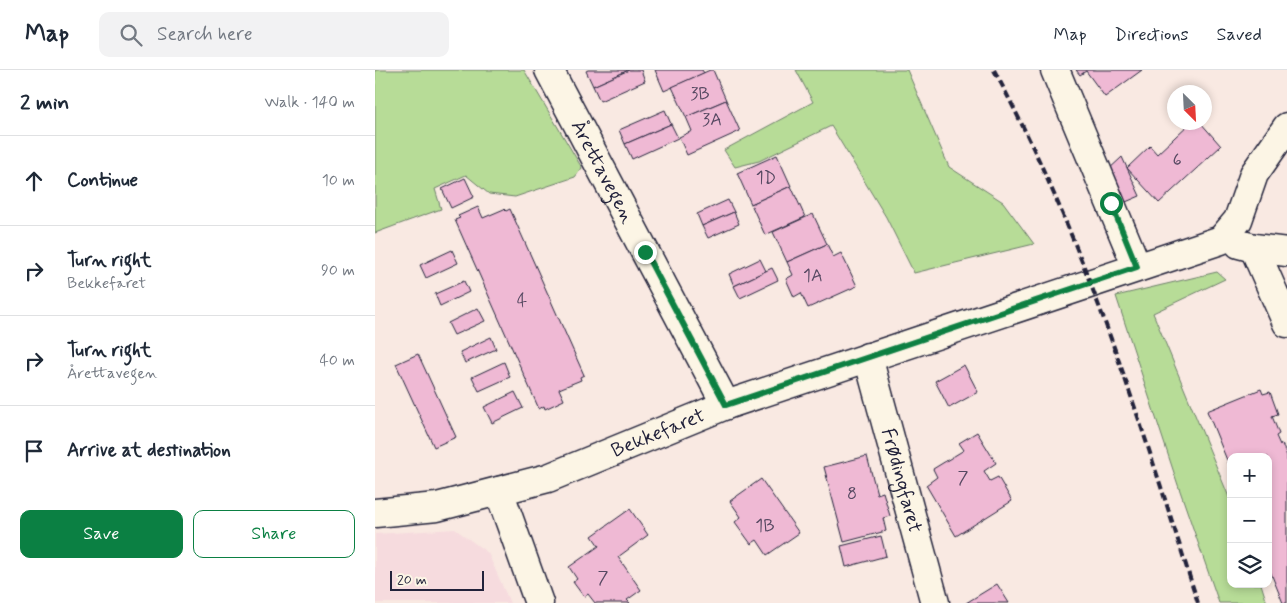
<!DOCTYPE html>
<html lang="en">
<head>
<meta charset="utf-8">
<style>
  :root { --surface:#fff; --page:#f2f2f3; --text:#1f2937; --muted:#747a83; --line:#e0e1e3; --accent:#0b8043 }
  body { margin:0; font-family:Mynerve,sans-serif; background:var(--page); color:var(--text) }
  .controls { position:absolute; right:15px; bottom:15px; display:grid; overflow:hidden; border-radius:10px; box-shadow:0 2px 8px #0003 }
  .controls button { width:45px; height:45px; display:grid; place-items:center; padding:0; border:0; border-bottom:1px solid var(--line); background:var(--surface); color:var(--text); font:25px sans-serif }
  .compass { position:absolute; left:792px; top:15px; width:45px; height:45px; border-radius:50%; background:var(--surface); box-shadow:0 2px 8px #0003; rotate:156deg }
  .scale { position:absolute; left:15px; bottom:12px; width:94px; box-sizing:border-box; padding-left:5px; border:2px solid #22223b; border-top:0; font-size:14px; line-height:18px; white-space:nowrap; color:#22223b; -webkit-text-stroke:4px #fcf5e5; paint-order:stroke }
  .stop { position:absolute; width:15px; height:15px; margin:-11px; border:4px solid #0b8043; border-radius:50%; background:#fff }
  .stop.end { background:#0b8043; border-color:#fff; box-shadow:0 1px 5px #0008 }
  .list { margin:0; padding:0; list-style:none }
  h2 { display:flex; justify-content:space-between; align-items:center; height:65px; margin:0; padding:0 20px; font-size:21px }
  h2 small { font-size:16px; font-weight:400; color:var(--muted) }
  .list li { display:grid; grid-template-columns:32px 1fr auto; gap:15px; align-items:center; box-sizing:border-box; height:90px; padding:0 20px; border-top:1px solid var(--line) }
  .list b { display:block; font-size:19px; white-space:nowrap }
  .list p { margin:0; font-size:16px; white-space:nowrap; color:var(--muted) }
  .list em { font-size:16px; font-style:normal; color:var(--muted) }
  .actions { display:flex; gap:10px; padding:15px 20px }
  .actions a { flex:1; padding:11px 0; border:1px solid var(--accent); border-radius:10px; text-align:center; font-size:18px; color:var(--accent) }
  .actions .main { background:var(--accent); color:#fff }
  .icon { flex:none; width:28px; height:28px; fill:none; stroke:currentColor; stroke-width:2; stroke-linecap:round; stroke-linejoin:round }
  .map { position:relative; flex:none; width:912px; height:533px; overflow:hidden }
  header { display:flex; align-items:center; gap:30px; box-sizing:border-box; height:70px; padding:0 25px; background:var(--surface); border-bottom:1px solid var(--line) }
  header strong { font-size:24px }
  nav { display:flex; gap:28px; margin-inline-start:auto; font-size:18px }
  .search { width:350px; height:45px; background:var(--page); display:flex; align-items:center; gap:12px; box-sizing:border-box; padding:0 18px; border-radius:10px; color:var(--muted); font-size:19px }
  main { display:flex }
  aside { flex:1; background:var(--surface) }
  .map>svg:first-child { display:block }
  .built { fill:#f6dbde }
  .green { fill:#b7dc97; stroke:#6c7f69 }
  .building { fill:#efb9d4; stroke:#22223b }
  .lines { fill:none; stroke-linecap:round; stroke-linejoin:round }
  .minor-casing { stroke:#22223b; stroke-width:31 }
  .minor { stroke:#fcf5e5; stroke-width:28 }
  .rail { stroke:#22223b; stroke-width:4; stroke-dasharray:8 4; stroke-linecap:butt }
  .route { stroke:#0b8043; stroke-width:6 }
  .labels { text-anchor:middle; dominant-baseline:central; stroke-width:5; stroke-linejoin:round; paint-order:stroke }
  .number-label { font-size:18px; fill:#554861 }
  .street-label { font-size:20px; fill:#22223b; stroke:#fcf5e5 }
</style>
</head>
<body>
<header>
<strong>Map</strong>
<div class="search"><svg class="icon" aria-label="search" viewBox="0 0 24 24"><circle cx="10" cy="10" r="6"/><path d="M15 15l6 6"/></svg>Search here</div>
<nav><a>Map</a><a>Directions</a><a>Saved</a></nav>
</header>
<main>
<aside>
<h2>2 min<small>Walk · 140 m</small></h2>
<ul class="list">
<li><svg class="icon" aria-label="ahead" viewBox="0 0 24 24"><path d="M12 20V5M6 11l6-6 6 6"/></svg><div><b>Continue</b></div><em>10 m</em></li>
<li><svg class="icon" aria-label="right" viewBox="0 0 24 24"><path d="M7 20v-9h11M14 6l5 5-5 5"/></svg><div><b>Turn right</b><p>Bekkefaret</p></div><em>90 m</em></li>
<li><svg class="icon" aria-label="right" viewBox="0 0 24 24"><path d="M7 20v-9h11M14 6l5 5-5 5"/></svg><div><b>Turn right</b><p>Årettavegen</p></div><em>40 m</em></li>
<li><svg class="icon" aria-label="arrive" viewBox="0 0 24 24"><path d="M6 21V4h12l-3 4 3 4H6"/></svg><div><b>Arrive at destination</b></div></li>
</ul>
<div class="actions"><a class="main">Save</a><a>Share</a></div>
</aside>
<div class="map">
<svg width="912" height="533" viewBox="0 0 912 533">
  <rect width="100%" height="100%" fill="#f9e9e2"/>
  <filter id="ink" filterUnits="userSpaceOnUse"><feTurbulence type="fractalNoise" baseFrequency=".02" numOctaves="2"/><feDisplacementMap in="SourceGraphic" scale="10" xChannelSelector="R" yChannelSelector="G"/><feConvolveMatrix kernelMatrix="1 2 1 2 8 2 1 2 1" color-interpolation-filters="sRGB"/></filter>
  <g filter="url(#ink)">
    <!-- built -->
    <polygon class="built" points="80,459 113,483 135,533 0,533 0,464"/>
    <!-- green -->
    <g class="green">
      <polygon points="0,0 149,0 207,98 200,107 140,127 114,124 91,105 60,119 66,139 0,163"/>
      <polygon points="421,0 532,0 574,97 628,132 659,174 539,203 511,147 456,56 384,91 360,97 349,80 438,32"/>
      <polygon points="842,202 850,209 778,243 856,432 856,514 886,514 892,533 844,533 803,415 741,226"/>
    </g>
    <!-- building -->
    <g class="building">
      <polygon points="213,0 254,0 218,16 211,1"/>
      <polygon points="254,0 266,0 270,11 225,31 218,16"/>
      <polygon points="280,0 327,0 329,3 289,21"/>
      <polygon points="335,0 338,0 351,30 311,47 297,17"/>
      <polygon points="701,0 767,0 730,27 711,1 705,5"/>
      <polygon points="351,30 365,61 312,85 304,67 317,61 311,47"/>
      <polygon points="290,40 296,54 250,74 244,60"/>
      <polygon points="816,52 825,52 846,76 784,133 752,98 775,76 782,84"/>
      <polygon points="296,54 303,68 257,89 250,74"/>
      <polygon points="402,85 416,116 376,134 362,103"/>
      <polygon points="747,87 765,126 746,134 732,101"/>
      <polygon points="90,108 99,127 76,138 67,119"/>
      <polygon points="416,116 430,147 390,165 376,134"/>
      <polygon points="353,130 359,142 327,156 322,144"/>
      <polygon points="103,137 108,148 129,139 131,141 135,139 209,305 205,307 206,310 184,319 189,330 170,339 169,336 164,339 80,150 85,148 83,146"/>
      <polygon points="359,142 364,154 333,168 327,156"/>
      <polygon points="438,144 452,174 412,192 398,162"/>
      <polygon points="452,174 458,187 466,183 482,216 433,238 426,223 419,227 411,209 418,205 412,192"/>
      <polygon points="77,180 83,193 51,208 45,195"/>
      <polygon points="385,189 391,201 359,216 354,204"/>
      <polygon points="397,198 403,210 365,228 359,216"/>
      <polygon points="89,211 94,222 65,236 60,224"/>
      <polygon points="103,238 110,251 79,265 73,253"/>
      <polygon points="116,267 121,279 90,293 85,282"/>
      <polygon points="43,284 81,367 59,377 21,294"/>
      <polygon points="129,292 135,307 104,321 97,307"/>
      <polygon points="589,295 603,322 574,338 560,311"/>
      <polygon points="886,319 888,324 895,322 903,344 897,346 904,364 901,366 905,375 907,374 912,386 912,533 908,533 893,496 893,387 856,387 856,400 832,341"/>
      <polygon points="140,322 148,338 117,353 109,337"/>
      <polygon points="602,362 621,393 609,401 615,411 623,407 637,431 581,466 551,415 562,407 558,399 589,380 584,373"/>
      <polygon points="492,386 502,424 508,422 515,446 508,448 511,461 469,472 449,397"/>
      <polygon points="386,409 424,463 392,485 382,470 376,474 360,452 366,447 355,431"/>
      <polygon points="255,439 273,465 243,487 266,520 252,530 255,533 220,533 213,524 209,527 198,512 202,509 194,497 224,476 217,466"/>
      <polygon points="506,466 511,486 471,497 466,476"/>
      <polygon points="622,514 634,533 591,533"/>
    </g>
    <g class="lines">
      <!-- minor casing -->
      <g class="minor-casing">
        <g id="minor">
          <path id="s1" d="M174,0L351,335"/>
          <polyline points="680,0 762,197"/>
          <polyline points="864,174 879,178 912,182"/>
          <polyline points="879,178 912,253"/>
          <path id="s2" d="M493,287L560,533"/>
          <polyline points="124,421 164,533"/>
          <path id="s3" d="M0,443L62,437L173,408L351,335L846,170L863,150L879,104L912,57"/>
        </g>
      </g>
      <!-- minor -->
      <use href="#minor" class="minor"/>
      <!-- rail -->
      <path class="rail" d="M619,0C710,169 765,351 823,533"/>
    </g>
  </g>
  <g class="lines" filter="url(#ink)">
    <!-- route -->
    <polyline class="route" points="270,182 351,335 762,197 736,133"/>
  </g>
  <g class="labels">
    <!-- number labels -->
    <g class="number-label">
      <text x="325" y="24">3B</text>
      <text x="337" y="50">3A</text>
      <text x="802" y="90">6</text>
      <text x="391" y="108">1D</text>
      <text x="438" y="206">1A</text>
      <text x="147" y="231">4</text>
      <text x="588" y="408">7</text>
      <text x="477" y="424">8</text>
      <text x="390" y="456">1B</text>
      <text x="228" y="508">7</text>
    </g>
    <!-- street labels -->
    <g class="street-label">
      <text stroke="none"><textPath href="#s1" startOffset="115">Årettavegen</textPath></text>
      <text stroke="none"><textPath href="#s3" startOffset="296">Bekkefaret</textPath></text>
      <text stroke="none"><textPath href="#s2" startOffset="128">Frødingfaret</textPath></text>
    </g>
  </g>
</svg>
<div class="controls">
<button>+</button>
<button>−</button>
<button><svg class="icon" aria-label="layers" viewBox="0 0 24 24"><path d="M12 4l9 5-9 5-9-5zM3 14l9 5 9-5"/></svg></button>
</div>
<svg class="compass" viewBox="-18 -18 36 36"><path d="M0-13l5 13h-10z" fill="#e53935"/><path d="M0 13l5-13h-10z" fill="#747a83"/></svg>
<div class="scale">20 m</div>
<div class="stop" style="left:736px;top:133px"></div>
<div class="stop end" style="left:270px;top:182px"></div>
</div>
</main>
</body>
</html>
